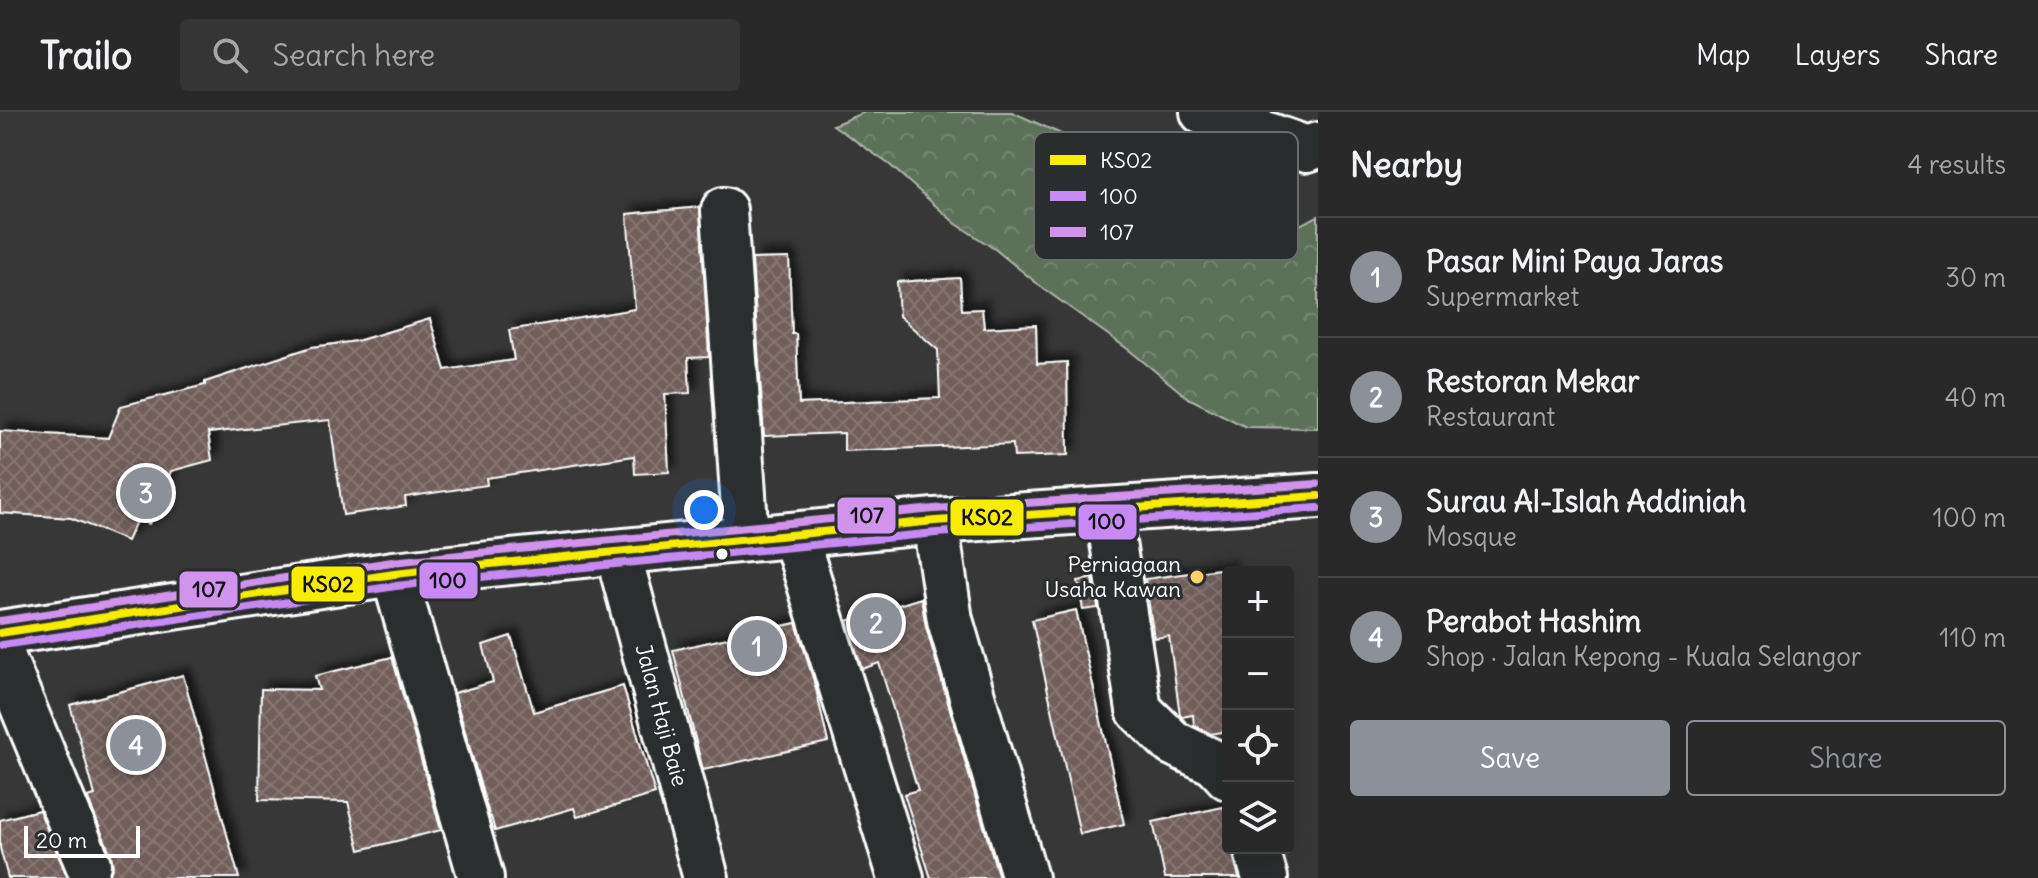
<!DOCTYPE html>
<html lang="en">
<head>
<meta charset="utf-8">
<style>
  :root { --surface:#2a2929; --page:#363535; --text:#f1f3f6; --muted:#a5a6a8; --line:#464546; --accent:#8c9099 }
  body { margin:0; font-family:Delius,sans-serif; background:var(--page); color:var(--text) }
  .controls { position:absolute; right:24px; bottom:24px; display:grid; overflow:hidden; border-radius:8px; box-shadow:0 8px 32px #0002 }
  .controls button { width:72px; height:72px; display:grid; place-items:center; padding:0; border:0; border-bottom:2px solid var(--line); background:var(--surface); color:var(--text); font:40px sans-serif }
  .scale { position:absolute; left:24px; bottom:20px; width:116px; box-sizing:border-box; padding-left:8px; border:4px solid #fff; border-top:0; font-size:22px; line-height:28px; white-space:nowrap; color:#fff; -webkit-text-stroke:6px #2a2d2e; paint-order:stroke }
  .you { position:absolute; left:704px; top:398px; width:28px; height:28px; margin:-20px; border:6px solid #fff; border-radius:50%; background:#1a73e8; box-shadow:0 0 0 12px #1a73e833 }
  .badge { display:grid; place-items:center; width:52px; height:52px; border-radius:50%; background:var(--accent); color:#fff; font-size:26px; font-weight:700 }
  .pin { position:absolute; translate:-50% -50%; border:4px solid #fff; box-shadow:0 2px 8px #0006 }
  .list { margin:0; padding:0; list-style:none }
  h2 { display:flex; justify-content:space-between; align-items:center; height:104px; margin:0; padding:0 32px; font-size:34px }
  h2 small { font-size:26px; font-weight:400; color:var(--muted) }
  .list li { display:grid; grid-template-columns:52px 1fr auto; gap:24px; align-items:center; box-sizing:border-box; height:120px; padding:0 32px; border-top:2px solid var(--line) }
  .list b { display:block; font-size:30px; white-space:nowrap }
  .list p { margin:0; font-size:26px; white-space:nowrap; color:var(--muted) }
  .list em { font-size:26px; font-style:normal; color:var(--muted) }
  .actions { display:flex; gap:16px; padding:24px 32px }
  .actions a { flex:1; padding:18px 0; border:2px solid var(--accent); border-radius:8px; text-align:center; font-size:28px; color:var(--accent) }
  .actions .main { background:var(--accent); color:#fff }
  .icon { flex:none; width:44px; height:44px; fill:none; stroke:currentColor; stroke-width:2; stroke-linecap:round; stroke-linejoin:round }
  .map { position:relative; flex:none; width:1318px; height:766px; overflow:hidden }
  header { display:flex; align-items:center; gap:48px; box-sizing:border-box; height:112px; padding:0 40px; background:var(--surface); border-bottom:2px solid var(--line) }
  header strong { font-size:38px }
  nav { display:flex; gap:44px; margin-inline-start:auto; font-size:28px }
  .search { width:560px; height:72px; background:var(--page); display:flex; align-items:center; gap:20px; box-sizing:border-box; padding:0 28px; border-radius:8px; color:var(--muted); font-size:30px }
  main { display:flex }
  aside { flex:1; background:var(--surface) }
  .map>svg:first-child { display:block }
  .forest { fill:url(#forest-crowns); stroke:#aeb8ac; stroke-width:2 }
  .building { fill:url(#building-cross-hatch); stroke:#fff; stroke-width:2; filter:url(#shadow) }
  .lines { fill:none; stroke-linecap:round; stroke-linejoin:round }
  .minor-casing { stroke:#fff; stroke-width:50 }
  .highway-casing { stroke:#fff; stroke-width:50 }
  .minor { stroke:#2a2d2e; stroke-width:44 }
  .highway { stroke:#2a2d2e; stroke-width:44 }
  .bus-1-casing { stroke:#2a2d2e; stroke-width:14 }
  .bus-2-casing { stroke:#2a2d2e; stroke-width:14 }
  .bus-3-casing { stroke:#2a2d2e; stroke-width:14 }
  .bus-1 { stroke:#f8ed00; stroke-width:8 }
  .bus-2 { stroke:#c78af5; stroke-width:8 }
  .bus-3 { stroke:#d193ec; stroke-width:8 }
  .bus-dot { fill:#fff; stroke:#2a2d2e; stroke-width:3 }
  .poi-dot { fill:#ffd166; stroke:#2a2d2e; stroke-width:3 }
  .labels { text-anchor:middle; dominant-baseline:central; stroke-width:6; stroke-linejoin:round; paint-order:stroke }
  .poi-label { font-size:22px; fill:#fff; stroke:#2a2d2e; text-anchor:end }
  .street-label { font-size:22px; fill:#fff; stroke:#2a2d2e }
  .key { fill:#2a2d2e; stroke:#6a6c6d; stroke-width:2 }
  .key-label { font-size:22px; fill:#fff }
  .line-badge { stroke:#2a2d2e; stroke-width:3 }
  .pale-badge-label { font-size:22px; text-anchor:middle; font-weight:bold; fill:#111 }
</style>
</head>
<body>
<header>
<strong>Trailo</strong>
<div class="search"><svg class="icon" aria-label="search" viewBox="0 0 24 24"><circle cx="10" cy="10" r="6"/><path d="M15 15l6 6"/></svg>Search here</div>
<nav><a>Map</a><a>Layers</a><a>Share</a></nav>
</header>
<main>
<div class="map">
<svg width="1318" height="766" viewBox="0 0 1318 766">
  <defs>
    <pattern id="forest-crowns" width="20" height="18" patternUnits="userSpaceOnUse" patternTransform="scale(2)"><rect width="20" height="18" fill="#5d705a"/><path d="M2 6a3 3 0 1 1 6 0M12 15a3 3 0 1 1 6 0" fill="none" stroke="#758573"/></pattern>
    <pattern id="building-cross-hatch" width="8" height="8" patternUnits="userSpaceOnUse" patternTransform="scale(2)"><rect width="8" height="8" fill="#705e5a"/><path d="M0 0l8 8M0 8l8-8" fill="none" stroke="#857673"/></pattern>
    <filter id="shadow"><feDropShadow dx="7" dy="-7" stdDeviation="4" flood-color="#0009"/></filter>
  </defs>
  <rect width="100%" height="100%" fill="#383737"/>
  <filter id="ink" filterUnits="userSpaceOnUse"><feTurbulence type="fractalNoise" baseFrequency=".0125" numOctaves="2"/><feDisplacementMap in="SourceGraphic" scale="16" xChannelSelector="R" yChannelSelector="G"/><feConvolveMatrix kernelMatrix="1 2 1 2 8 2 1 2 1" color-interpolation-filters="sRGB"/></filter>
  <g filter="url(#ink)">
    <!-- forest -->
    <polygon class="forest" points="865,0 1012,0 1283,121 1318,104 1318,316 1246,315 1188,286 1129,238 1044,177 996,138 955,111 890,53 833,13"/>
    <!-- building -->
    <g class="building">
      <polygon points="700,95 709,245 688,246 690,281 665,282 669,360 635,362 634,344 486,366 487,373 405,385 406,394 343,403 330,308 208,321 212,348 171,359 149,412 137,407 127,429 71,406 0,401 0,319 108,326 121,294 205,273 205,270 312,235 357,229 430,207 445,258 514,248 509,218 635,197 627,102"/>
      <polygon points="789,146 792,222 796,222 799,292 940,286 938,238 899,204 897,170 960,166 962,198 982,197 984,216 1036,213 1037,252 1067,250 1068,343 1014,345 1013,332 844,339 844,321 764,324 752,147"/>
      <polygon points="1228,456 1228,619 1211,622 1194,613 1193,603 1182,605 1180,603 1169,524 1154,526 1145,467"/>
      <polygon points="1093,466 1098,496 1083,498 1078,469"/>
      <polygon points="921,486 926,515 999,766 931,766 904,682 918,678 879,551 862,557 847,509"/>
      <polygon points="1076,498 1124,712 1080,722 1032,508"/>
      <polygon points="796,511 815,573 828,630 703,658 673,538"/>
      <polygon points="511,524 534,600 623,574 655,682 577,705 574,696 495,719 491,705 490,706 454,581 493,570 483,533"/>
      <polygon points="392,545 441,718 360,738 348,690 259,688 261,577 319,578 315,564"/>
      <polygon points="183,563 239,766 108,766 113,754 111,743 87,685 95,683 70,593"/>
      <polygon points="1228,694 1228,736 1232,736 1239,766 1165,766 1153,710"/>
      <polygon points="39,698 68,766 8,766 0,736 0,708"/>
    </g>
    <g class="lines">
      <!-- minor casing -->
      <g class="minor-casing">
        <g id="minor">
          <polyline points="1203,0 1307,37 1318,33"/>
          <polyline points="724,98 746,427"/>
          <polyline points="1108,398 1139,598 1173,631 1215,651 1228,665"/>
          <polyline points="935,409 950,508 1025,766"/>
          <polyline points="795,424 901,766"/>
          <polyline points="618,441 706,766"/>
          <polyline points="394,462 481,766"/>
          <polyline points="0,539 88,752"/>
          <polyline points="1256,736 1265,766"/>
        </g>
      </g>
      <!-- highway casing -->
      <g class="highway-casing">
        <polyline id="highway" points="0,521 394,462 480,453 935,409 1318,384"/>
      </g>
      <!-- minor -->
      <use href="#minor" class="minor"/>
      <!-- highway -->
      <use href="#highway" class="highway"/>
      <!-- bus-1 casing -->
      <g class="bus-1-casing">
        <polyline id="bus-1" points="0,521 394,462 480,453 935,409 1318,384"/>
      </g>
      <!-- bus-2 casing -->
      <g class="bus-2-casing">
        <polyline id="bus-2" points="2,533 396,474 481,465 936,421 1318,396"/>
      </g>
      <!-- bus-3 casing -->
      <g class="bus-3-casing">
        <polyline id="bus-3" points="0,509 392,450 479,441 934,397 1317,372"/>
      </g>
      <!-- bus-1 -->
      <use href="#bus-1" class="bus-1"/>
      <!-- bus-2 -->
      <use href="#bus-2" class="bus-2"/>
      <!-- bus-3 -->
      <use href="#bus-3" class="bus-3"/>
    </g>
  </g>
  <!-- markers -->
  <circle class="bus-dot" cx="722" cy="442" r="7"/>
  <circle class="poi-dot" cx="1197" cy="465" r="8"/>
  <g class="labels">
    <!-- poi labels -->
    <g class="poi-label">
      <text x="1181" y="452">Perniagaan<tspan x="1181" dy="25">Usaha Kawan</tspan></text>
    </g>
    <!-- street labels -->
    <g class="street-label">
      <text transform="translate(662 603) rotate(75)">Jalan Haji Baie</text>
    </g>
  </g>
  <!-- legend -->
  <rect x="1034" y="20" width="264" height="128" rx="12" class="key"/>
  <rect x="1050" y="43" width="36" height="10" fill="#f8ed00"/>
  <rect x="1050" y="79" width="36" height="10" fill="#c78af5"/>
  <rect x="1050" y="115" width="36" height="10" fill="#d193ec"/>
  <g class="key-label">
    <text x="1100" y="56">KS02</text>
    <text x="1100" y="92">100</text>
    <text x="1100" y="128">107</text>
  </g>
  <g class="line-badge">
    <rect x="836" y="384" width="61" height="39" rx="8" fill="#d193ec"/>
    <rect x="949" y="386" width="76" height="39" rx="8" fill="#f8ed00"/>
    <rect x="1077" y="391" width="61" height="38" rx="8" fill="#c78af5"/>
    <rect x="418" y="449" width="61" height="39" rx="8" fill="#c78af5"/>
    <rect x="290" y="453" width="76" height="38" rx="8" fill="#f8ed00"/>
    <rect x="178" y="458" width="61" height="39" rx="8" fill="#d193ec"/>
  </g>
  <g class="pale-badge-label">
    <text x="867" y="411">107</text>
    <text x="987" y="413">KS02</text>
    <text x="1107" y="417">100</text>
    <text x="448" y="476">100</text>
    <text x="328" y="480">KS02</text>
    <text x="209" y="485">107</text>
  </g>
</svg>
<div class="controls">
<button>+</button>
<button>−</button>
<button><svg class="icon" aria-label="locate" viewBox="0 0 24 24"><circle cx="12" cy="12" r="6"/><path d="M12 2v4M12 18v4M2 12h4M18 12h4"/></svg></button>
<button><svg class="icon" aria-label="layers" viewBox="0 0 24 24"><path d="M12 4l9 5-9 5-9-5zM3 14l9 5 9-5"/></svg></button>
</div>
<div class="scale">20 m</div>
<div class="you"></div>
<div class="pin badge" style="left:757px;top:534px">1</div>
<div class="pin badge" style="left:876px;top:511px">2</div>
<div class="pin badge" style="left:146px;top:381px">3</div>
<div class="pin badge" style="left:136px;top:633px">4</div>
</div>
<aside>
<h2>Nearby<small>4 results</small></h2>
<ul class="list">
<li><span class="badge">1</span><div><b>Pasar Mini Paya Jaras</b><p>Supermarket</p></div><em>30 m</em></li>
<li><span class="badge">2</span><div><b>Restoran Mekar</b><p>Restaurant</p></div><em>40 m</em></li>
<li><span class="badge">3</span><div><b>Surau Al-Islah Addiniah</b><p>Mosque</p></div><em>100 m</em></li>
<li><span class="badge">4</span><div><b>Perabot Hashim</b><p>Shop · Jalan Kepong - Kuala Selangor</p></div><em>110 m</em></li>
</ul>
<div class="actions"><a class="main">Save</a><a>Share</a></div>
</aside>
</main>
</body>
</html>
